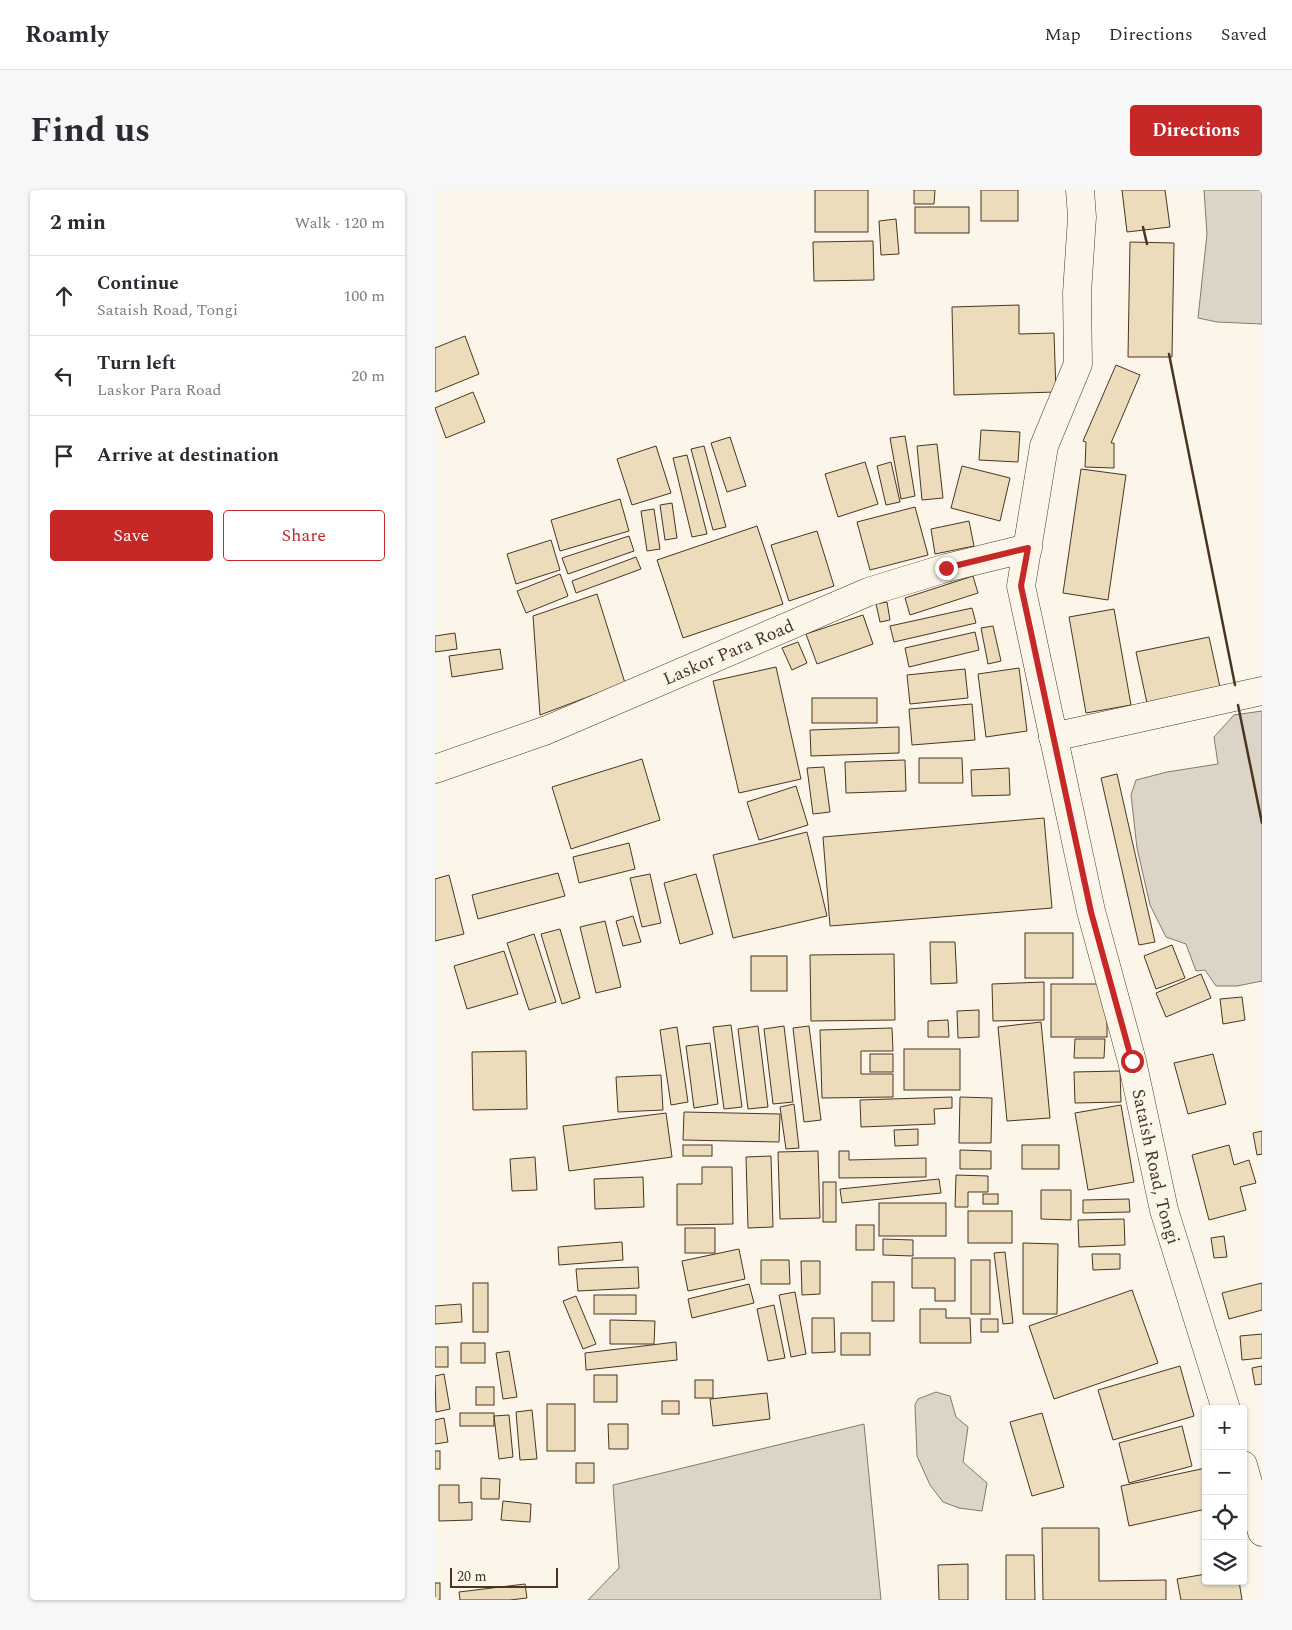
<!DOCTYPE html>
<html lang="en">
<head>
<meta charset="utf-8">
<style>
  :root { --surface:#fff; --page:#f7f7f7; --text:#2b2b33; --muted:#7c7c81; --line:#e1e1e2; --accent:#c62828 }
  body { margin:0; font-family:Spectral,serif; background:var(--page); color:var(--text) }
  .controls { position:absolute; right:15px; bottom:15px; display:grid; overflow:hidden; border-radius:5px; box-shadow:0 1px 4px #0004 }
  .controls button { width:45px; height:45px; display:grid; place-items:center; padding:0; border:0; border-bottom:1px solid var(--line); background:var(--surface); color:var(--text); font:25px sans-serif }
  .scale { position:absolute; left:15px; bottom:12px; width:108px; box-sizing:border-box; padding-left:5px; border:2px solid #4a3520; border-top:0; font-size:14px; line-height:18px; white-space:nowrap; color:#4a3520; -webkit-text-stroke:4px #fbf6e9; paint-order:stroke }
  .stop { position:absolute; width:15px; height:15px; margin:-11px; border:4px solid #c62828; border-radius:50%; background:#fff }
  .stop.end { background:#c62828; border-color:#fff; box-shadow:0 1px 5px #0008 }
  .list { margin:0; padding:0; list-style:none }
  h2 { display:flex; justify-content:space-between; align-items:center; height:65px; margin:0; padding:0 20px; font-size:21px }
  h2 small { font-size:16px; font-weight:400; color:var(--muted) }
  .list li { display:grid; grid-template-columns:32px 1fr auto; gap:15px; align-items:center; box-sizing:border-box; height:80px; padding:0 20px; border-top:1px solid var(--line) }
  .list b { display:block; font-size:19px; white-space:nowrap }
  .list p { margin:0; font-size:16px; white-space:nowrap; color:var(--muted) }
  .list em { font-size:16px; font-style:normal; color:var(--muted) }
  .actions { display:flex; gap:10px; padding:15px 20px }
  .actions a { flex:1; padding:11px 0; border:1px solid var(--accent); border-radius:5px; text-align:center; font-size:18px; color:var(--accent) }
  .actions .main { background:var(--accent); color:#fff }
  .icon { flex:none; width:28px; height:28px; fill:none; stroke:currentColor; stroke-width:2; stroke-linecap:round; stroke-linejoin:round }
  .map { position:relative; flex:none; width:827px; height:1410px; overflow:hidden; border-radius:5px }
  header { display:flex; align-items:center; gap:30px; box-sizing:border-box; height:70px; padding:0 25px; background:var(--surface); border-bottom:1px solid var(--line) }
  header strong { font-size:24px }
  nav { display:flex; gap:28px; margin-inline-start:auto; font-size:18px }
  .intro { display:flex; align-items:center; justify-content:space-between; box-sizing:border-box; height:120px; padding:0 30px }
  h1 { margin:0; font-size:35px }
  .button { padding:12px 22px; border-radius:5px; background:var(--accent); color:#fff; font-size:18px; font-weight:700 }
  main { display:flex; gap:30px; padding:0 30px }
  aside { flex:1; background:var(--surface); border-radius:5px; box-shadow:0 1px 4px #0004 }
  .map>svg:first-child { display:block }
  .water { fill:#dcd4c6; stroke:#887966 }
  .building { fill:#ecdcbc; stroke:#4a3520 }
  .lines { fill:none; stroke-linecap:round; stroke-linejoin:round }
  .minor-casing { stroke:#4a3520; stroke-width:29 }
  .minor { stroke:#fbf6e9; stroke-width:28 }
  .wall { stroke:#4a3520; stroke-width:2.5 }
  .route { stroke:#c62828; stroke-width:6 }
  .labels { text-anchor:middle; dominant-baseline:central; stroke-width:4; stroke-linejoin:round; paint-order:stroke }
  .street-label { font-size:18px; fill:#4a3520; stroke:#fbf6e9 }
</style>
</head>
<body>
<header>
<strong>Roamly</strong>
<nav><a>Map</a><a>Directions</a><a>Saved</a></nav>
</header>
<div class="intro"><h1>Find us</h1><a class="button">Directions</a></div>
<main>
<aside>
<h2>2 min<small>Walk · 120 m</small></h2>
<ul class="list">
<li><svg class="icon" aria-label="ahead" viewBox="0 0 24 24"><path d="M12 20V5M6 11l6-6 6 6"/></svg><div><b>Continue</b><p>Sataish Road, Tongi</p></div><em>100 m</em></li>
<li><svg class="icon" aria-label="left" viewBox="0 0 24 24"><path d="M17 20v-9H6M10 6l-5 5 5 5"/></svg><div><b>Turn left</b><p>Laskor Para Road</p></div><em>20 m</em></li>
<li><svg class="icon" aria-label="arrive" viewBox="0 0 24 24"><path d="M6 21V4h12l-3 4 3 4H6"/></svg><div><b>Arrive at destination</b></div></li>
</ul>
<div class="actions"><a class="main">Save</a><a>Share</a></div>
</aside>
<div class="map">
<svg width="827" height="1410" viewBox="0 0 827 1410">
  <rect width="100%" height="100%" fill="#fbf6e9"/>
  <!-- water -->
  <g class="water">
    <polygon points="769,0 827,0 827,134 782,132 763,128 772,44"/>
    <polygon points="827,521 827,791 802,796 781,796 770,780 761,781 751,754 731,747 715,715 702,658 696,605 701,590 732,582 783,574 779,547 799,525"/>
    <polygon points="501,1202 515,1206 521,1227 533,1237 528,1272 552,1293 547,1321 524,1318 508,1312 495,1295 482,1266 480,1215 483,1209"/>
    <polygon points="429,1234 446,1410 153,1410 184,1378 178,1295"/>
  </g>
  <!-- building -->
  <g class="building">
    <rect x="380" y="0" width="53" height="42"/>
    <polygon points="479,0 500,0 499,14 479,14"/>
    <rect x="546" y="0" width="37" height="31"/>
    <polygon points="687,0 730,0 735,37 692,42"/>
    <rect x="480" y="17" width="54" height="26"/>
    <polygon points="461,29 464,64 446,65 444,31"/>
    <polygon points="438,51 439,90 379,91 378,52"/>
    <polygon points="695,52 739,53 737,167 693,167"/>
    <polygon points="584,115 584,144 619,143 621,202 519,205 517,117"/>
    <polygon points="30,146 44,184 0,202 0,158"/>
    <polygon points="681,175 705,185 676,253 679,253 679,278 650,277 651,252 648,251"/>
    <polygon points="38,202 50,232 11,248 0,218"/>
    <polygon points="546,240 585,242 583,272 544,270"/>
    <polygon points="470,246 480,306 466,309 455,248"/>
    <polygon points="295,247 311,296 292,302 276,253"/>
    <polygon points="502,254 508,308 487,310 482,256"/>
    <polygon points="221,256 236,303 197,315 182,269"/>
    <polygon points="269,256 291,337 278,340 256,259"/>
    <polygon points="252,265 272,344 257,347 238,268"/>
    <polygon points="430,272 443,314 403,327 390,284"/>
    <polygon points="456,272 465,312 451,315 442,276"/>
    <polygon points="527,276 575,288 565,331 516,318"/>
    <polygon points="646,279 691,285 673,410 628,403"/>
    <polygon points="185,309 194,341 125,361 116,330"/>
    <polygon points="237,313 242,348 230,350 225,315"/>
    <polygon points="480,317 493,365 435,380 422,332"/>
    <polygon points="219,319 225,359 212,361 206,321"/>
    <polygon points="534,331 539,356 500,364 496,339"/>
    <polygon points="322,336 348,414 248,448 222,370"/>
    <polygon points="382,341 399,396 354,411 336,355"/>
    <polygon points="194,346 199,361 133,384 127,368"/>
    <polygon points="116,350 125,380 81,394 72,364"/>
    <polygon points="201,367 206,379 141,403 137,391"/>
    <polygon points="125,384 133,406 91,423 82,401"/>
    <polygon points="538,386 543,403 475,425 470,408"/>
    <polygon points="162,404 190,493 105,525 98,426"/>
    <polygon points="452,412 455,430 445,432 441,414"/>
    <polygon points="537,418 541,433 459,452 455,436"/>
    <polygon points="679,419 696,515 651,523 634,427"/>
    <polygon points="428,425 438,454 382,474 371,444"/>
    <polygon points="558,436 566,471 553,474 546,438"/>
    <polygon points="540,442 544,460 474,477 470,458"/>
    <polygon points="20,443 22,459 0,462 0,446"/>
    <polygon points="774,447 785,497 712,513 701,462"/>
    <polygon points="363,452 372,473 357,480 347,458"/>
    <polygon points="65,459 68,479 17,487 14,466"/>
    <polygon points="341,477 366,589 304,603 278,491"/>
    <polygon points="584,478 592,541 551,547 543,484"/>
    <polygon points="530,479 533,508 475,514 472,485"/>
    <rect x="377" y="508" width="65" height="25"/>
    <polygon points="537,514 540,550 477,555 474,519"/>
    <polygon points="464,537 464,563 376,566 375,540"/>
    <polygon points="484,568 527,568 528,593 484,593"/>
    <polygon points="207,569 225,630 136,659 117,597"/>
    <polygon points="470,570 471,601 411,603 410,572"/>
    <polygon points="389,577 395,622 378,624 372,578"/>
    <polygon points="574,578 575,605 537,606 536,580"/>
    <polygon points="682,584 720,752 704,755 666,588"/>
    <polygon points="361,596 373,635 324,650 312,612"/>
    <polygon points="609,628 617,718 395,736 388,647"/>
    <polygon points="372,642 392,726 298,748 278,665"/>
    <polygon points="194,653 200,679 144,693 138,667"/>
    <polygon points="123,683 130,706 43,729 37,705"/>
    <polygon points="215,684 226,733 207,737 195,688"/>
    <polygon points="261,684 278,744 245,754 229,693"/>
    <polygon points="14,685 29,744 0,751 0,689"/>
    <polygon points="198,726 206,752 188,756 181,731"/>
    <polygon points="170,731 186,797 161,803 145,737"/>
    <polygon points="125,739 145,808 127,814 106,744"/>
    <rect x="590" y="743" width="48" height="45"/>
    <polygon points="99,744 121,812 94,820 72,753"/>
    <polygon points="495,752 520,752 522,793 496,794"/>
    <polygon points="737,755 750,788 721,799 709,766"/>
    <polygon points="69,761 83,804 32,819 19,776"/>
    <polygon points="459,764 460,830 376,831 375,765"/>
    <rect x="316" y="766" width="36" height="35"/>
    <polygon points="766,784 776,808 731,827 721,803"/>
    <polygon points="609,792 609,830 558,831 557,794"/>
    <rect x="616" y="794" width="56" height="53"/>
    <polygon points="807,807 810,830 788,834 785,809"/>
    <polygon points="544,820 544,847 523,848 522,821"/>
    <polygon points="513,830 514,847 493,847 493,831"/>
    <polygon points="606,832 615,928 572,931 563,837"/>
    <polygon points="296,835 307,917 289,919 278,837"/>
    <polygon points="323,836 333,917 313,919 303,839"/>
    <polygon points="349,836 358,912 338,914 329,839"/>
    <polygon points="374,836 386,930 369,932 358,838"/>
    <polygon points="242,837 253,912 236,915 225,840"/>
    <polygon points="457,838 458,861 426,861 426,884 458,884 458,907 387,908 385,840"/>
    <polygon points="640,849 670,849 669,868 639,868"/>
    <polygon points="275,853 283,914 259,918 251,856"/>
    <rect x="469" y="859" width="56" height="41"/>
    <polygon points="91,861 92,919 38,920 37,862"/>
    <rect x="435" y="864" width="23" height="18"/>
    <polygon points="778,864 791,914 753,924 739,873"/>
    <polygon points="685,881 686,912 640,913 639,882"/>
    <polygon points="226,885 228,920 183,922 181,887"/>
    <polygon points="517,907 517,918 499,919 500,934 426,937 425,910"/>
    <polygon points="525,907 557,908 556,953 524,953"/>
    <polygon points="359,914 364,958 351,959 345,917"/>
    <polygon points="686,915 699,992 653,1000 640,923"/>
    <polygon points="249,922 345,924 344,952 248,950"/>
    <polygon points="231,923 237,967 134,981 128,936"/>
    <polygon points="483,939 483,955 460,956 459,940"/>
    <polygon points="827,941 827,964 822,965 818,943"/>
    <rect x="248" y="955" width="29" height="11"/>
    <rect x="587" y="955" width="37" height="24"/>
    <polygon points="794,955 799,975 814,970 821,993 805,997 811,1020 774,1030 757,965"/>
    <polygon points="525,960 556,961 556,979 525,979"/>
    <polygon points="383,961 385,1028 345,1029 343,962"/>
    <polygon points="404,961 414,961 414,970 491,968 491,987 404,988"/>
    <polygon points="336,966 338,1037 313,1038 311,967"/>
    <polygon points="100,967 102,1000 77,1001 75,969"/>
    <polygon points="267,977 297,977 298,1034 242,1035 242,994 267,994"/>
    <polygon points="521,985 553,986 553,1002 533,1002 533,1017 520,1017"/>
    <polygon points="208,987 209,1017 160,1019 159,989"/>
    <polygon points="504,989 506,1003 407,1013 405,999"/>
    <rect x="388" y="992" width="13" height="40"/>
    <polygon points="606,1000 636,1000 636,1030 606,1029"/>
    <rect x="548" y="1004" width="15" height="10"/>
    <polygon points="694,1009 695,1022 648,1023 648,1010"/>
    <rect x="444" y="1013" width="67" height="33"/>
    <rect x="533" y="1021" width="44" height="32"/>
    <polygon points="689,1029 690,1055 644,1057 643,1030"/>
    <rect x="421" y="1035" width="18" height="25"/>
    <rect x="250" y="1038" width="30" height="25"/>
    <polygon points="789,1046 792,1067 779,1068 776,1048"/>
    <polygon points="448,1049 478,1050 478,1066 448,1065"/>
    <polygon points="187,1052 188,1070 124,1075 123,1057"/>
    <polygon points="588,1053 623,1054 622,1124 588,1124"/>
    <polygon points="304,1059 310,1089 253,1101 247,1071"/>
    <polygon points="570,1062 578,1133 568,1134 559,1063"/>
    <polygon points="657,1064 685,1064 685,1079 658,1080"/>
    <polygon points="477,1068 520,1068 520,1111 500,1111 500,1098 477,1098"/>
    <polygon points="326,1070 354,1070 355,1094 326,1094"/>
    <rect x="536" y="1070" width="19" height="54"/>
    <polygon points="366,1071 385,1071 385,1104 367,1105"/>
    <polygon points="203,1077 204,1098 143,1101 141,1079"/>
    <rect x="437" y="1092" width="22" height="39"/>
    <rect x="38" y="1093" width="15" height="49"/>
    <polygon points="827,1093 827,1120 794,1129 787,1103"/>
    <polygon points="314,1094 319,1113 257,1128 253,1109"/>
    <polygon points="697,1100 723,1173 619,1209 594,1136"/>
    <polygon points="360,1102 371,1164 356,1167 344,1105"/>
    <rect x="159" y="1105" width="42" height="19"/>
    <polygon points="141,1106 161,1154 148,1159 128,1111"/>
    <polygon points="26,1114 27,1132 0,1134 0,1116"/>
    <polygon points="339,1115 350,1168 333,1171 322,1119"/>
    <polygon points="485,1119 511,1119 511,1128 535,1128 536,1153 485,1153"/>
    <polygon points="377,1128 399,1128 400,1162 377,1163"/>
    <rect x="546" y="1129" width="17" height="13"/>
    <polygon points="175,1130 220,1131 219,1154 175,1154"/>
    <rect x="406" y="1143" width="29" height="22"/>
    <polygon points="827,1144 827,1168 807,1170 805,1146"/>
    <polygon points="241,1152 242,1170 151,1180 150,1163"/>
    <rect x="26" y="1153" width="24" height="20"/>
    <rect x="0" y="1157" width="13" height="20"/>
    <polygon points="74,1161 82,1207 68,1209 61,1163"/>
    <polygon points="745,1176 759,1226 678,1250 663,1200"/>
    <polygon points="827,1176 827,1194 820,1195 817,1178"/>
    <polygon points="9,1184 15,1219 1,1222 0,1186"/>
    <rect x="159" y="1185" width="23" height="27"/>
    <rect x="260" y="1190" width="18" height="18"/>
    <rect x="41" y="1197" width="18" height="18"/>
    <polygon points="332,1203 335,1229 278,1236 275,1209"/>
    <rect x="227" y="1211" width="17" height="13"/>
    <rect x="112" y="1214" width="28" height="47"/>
    <polygon points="97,1220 102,1269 85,1270 81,1222"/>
    <rect x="25" y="1223" width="34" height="13"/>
    <polygon points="607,1223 629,1297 597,1306 575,1232"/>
    <polygon points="74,1225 78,1267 64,1269 59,1226"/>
    <polygon points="9,1228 13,1252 0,1254 0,1230"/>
    <polygon points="173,1234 193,1234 193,1259 174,1259"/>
    <polygon points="747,1236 757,1276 694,1293 684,1253"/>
    <rect x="0" y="1261" width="5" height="18"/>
    <rect x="141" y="1273" width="18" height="20"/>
    <polygon points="771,1278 771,1319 694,1336 686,1296"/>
    <polygon points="46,1288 65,1289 64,1309 46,1309"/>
    <polygon points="4,1295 24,1295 24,1313 37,1312 37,1330 4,1331"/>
    <polygon points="68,1311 96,1314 95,1332 66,1330"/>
    <polygon points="607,1338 664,1338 664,1391 731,1390 731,1410 608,1410"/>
    <polygon points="571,1365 599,1365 600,1410 571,1410"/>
    <polygon points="533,1374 533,1410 504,1410 503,1375"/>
    <polygon points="771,1384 771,1391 804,1391 807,1410 746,1410 742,1389"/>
    <rect x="0" y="1393" width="5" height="17"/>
    <polygon points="90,1394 92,1408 75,1410 25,1410 24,1402"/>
  </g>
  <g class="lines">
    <!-- minor casing -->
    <g class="minor-casing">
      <g id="minor">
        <path id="s1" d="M645,0L647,27L642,103L643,174L609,256L586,396L656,721L697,871L729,1020L791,1219"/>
        <polyline points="618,547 827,501"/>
        <path id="s2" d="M0,579L112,540L433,402L511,378L593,358"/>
        <polyline points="808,1275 827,1342"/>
      </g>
    </g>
    <!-- minor -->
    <use href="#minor" class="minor"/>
    <!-- wall -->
    <g class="wall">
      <polyline points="708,37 712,54"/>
      <polyline points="734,164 800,495"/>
      <polyline points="803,515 827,633"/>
    </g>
  </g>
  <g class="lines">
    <!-- route -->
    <polyline class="route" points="511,378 593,358 586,396 656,722 697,871"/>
  </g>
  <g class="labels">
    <!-- street labels -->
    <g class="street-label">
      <text stroke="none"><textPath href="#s2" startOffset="316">Laskor Para Road</textPath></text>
      <text stroke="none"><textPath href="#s1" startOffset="1001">Sataish Road, Tongi</textPath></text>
    </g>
  </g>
</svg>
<div class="controls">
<button>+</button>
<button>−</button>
<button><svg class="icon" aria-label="locate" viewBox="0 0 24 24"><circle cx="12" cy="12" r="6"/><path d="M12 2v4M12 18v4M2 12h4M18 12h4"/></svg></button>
<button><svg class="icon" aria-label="layers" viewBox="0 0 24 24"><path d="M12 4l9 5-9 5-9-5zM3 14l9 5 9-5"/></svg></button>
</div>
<div class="scale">20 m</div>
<div class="stop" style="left:697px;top:871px"></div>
<div class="stop end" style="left:511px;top:378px"></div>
</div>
</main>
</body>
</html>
